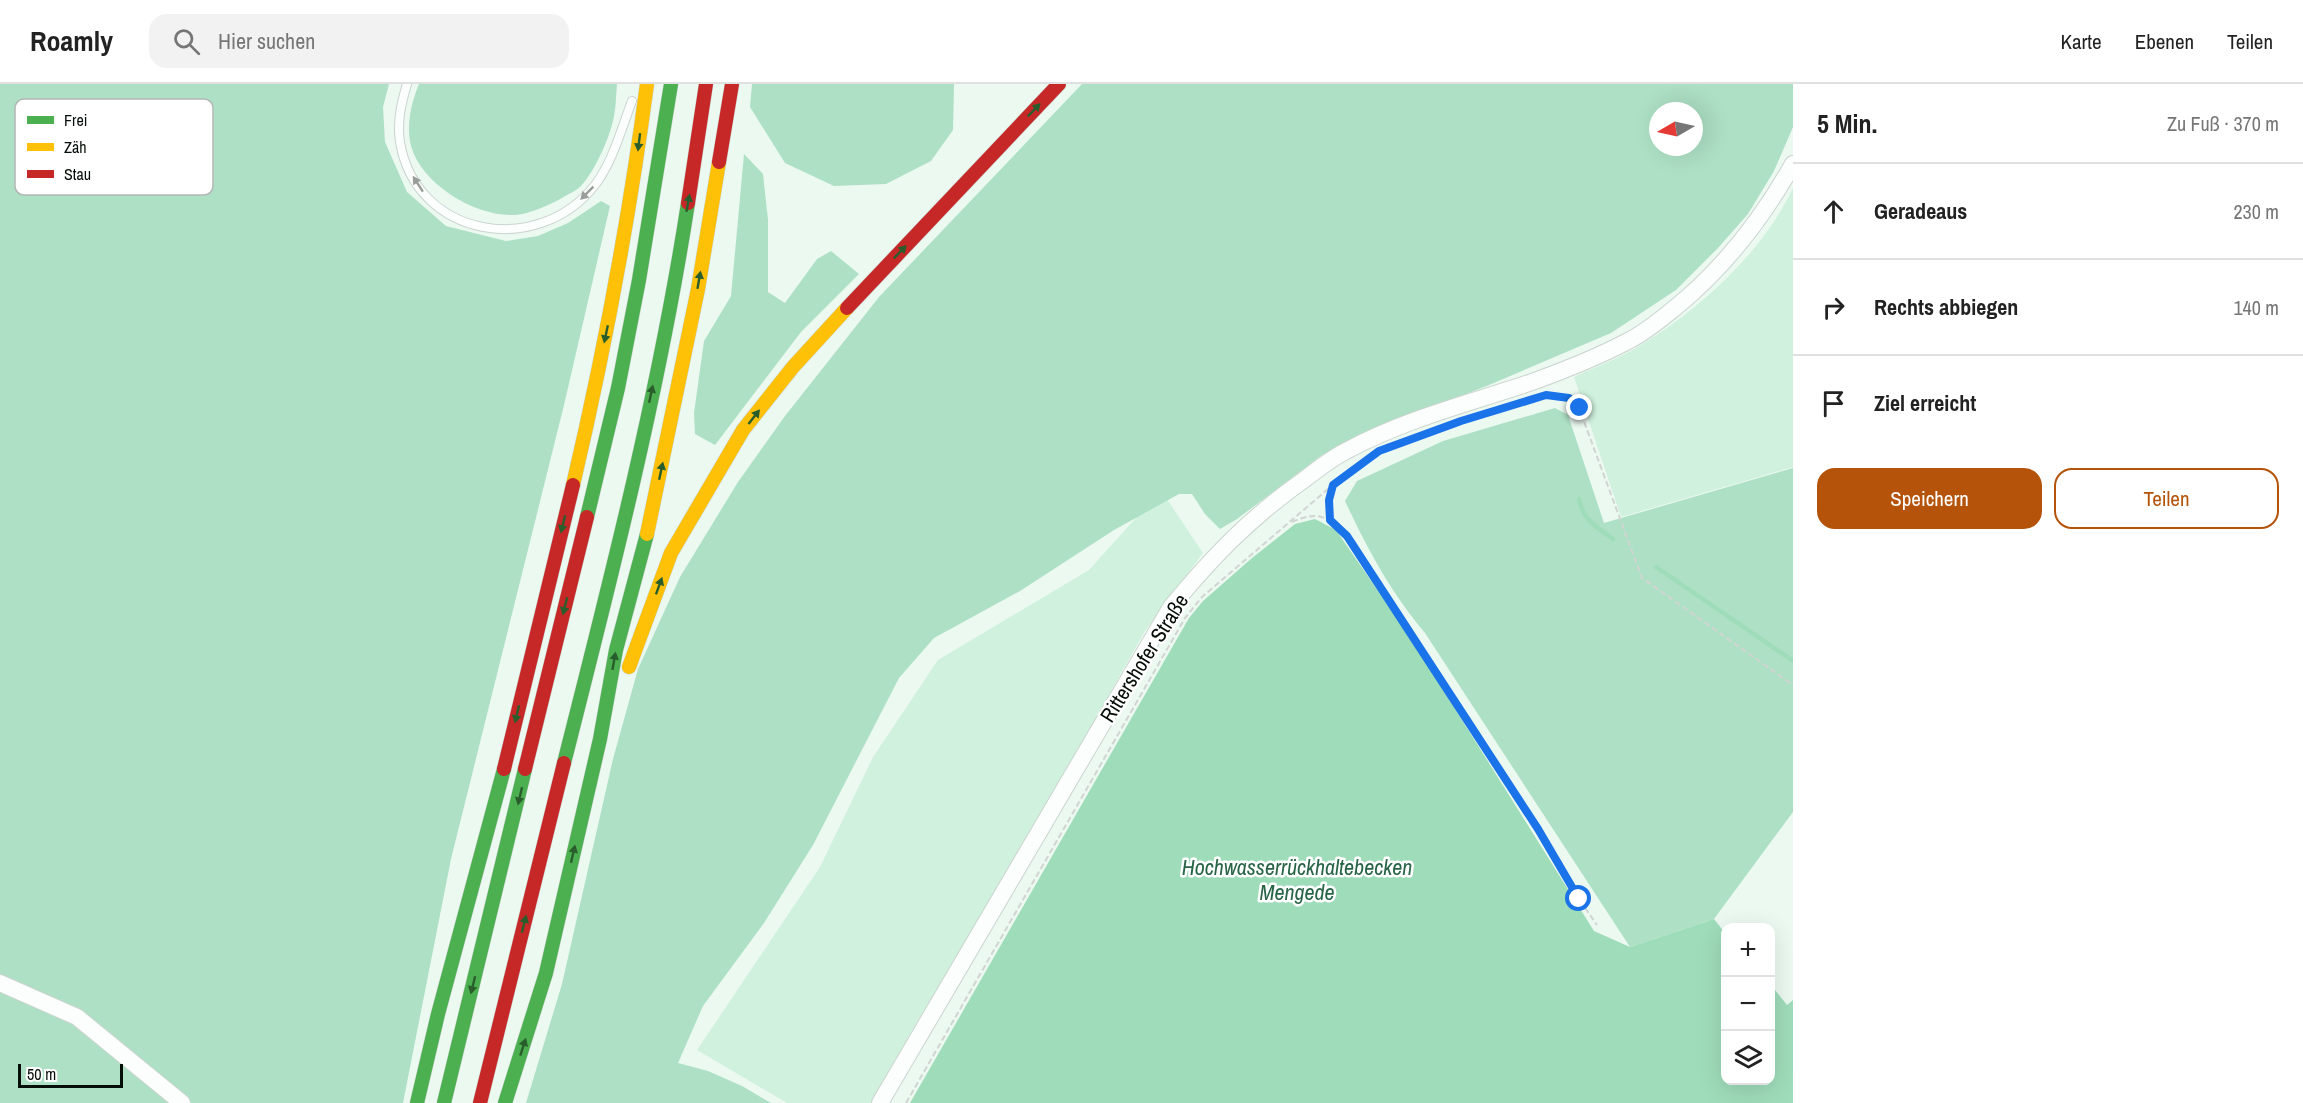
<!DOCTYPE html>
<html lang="de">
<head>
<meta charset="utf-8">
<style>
  :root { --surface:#fff; --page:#f2f2f2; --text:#222; --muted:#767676; --line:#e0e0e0; --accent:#b45309 }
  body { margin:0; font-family:"Archivo Narrow",sans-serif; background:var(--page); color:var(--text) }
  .controls { position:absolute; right:18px; bottom:18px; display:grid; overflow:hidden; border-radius:12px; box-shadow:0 6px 24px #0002 }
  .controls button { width:54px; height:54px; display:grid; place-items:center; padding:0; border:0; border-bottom:2px solid var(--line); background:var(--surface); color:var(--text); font:30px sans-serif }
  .compass { position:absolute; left:1649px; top:18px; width:54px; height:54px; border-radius:50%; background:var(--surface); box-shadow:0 6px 24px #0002; rotate:261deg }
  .scale { position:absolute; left:18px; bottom:15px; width:105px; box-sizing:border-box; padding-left:6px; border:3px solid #060e09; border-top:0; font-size:16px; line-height:21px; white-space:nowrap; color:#060e09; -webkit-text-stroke:4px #fff; paint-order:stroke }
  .stop { position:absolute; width:18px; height:18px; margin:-14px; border:4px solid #1a73e8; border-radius:50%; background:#fff }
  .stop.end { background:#1a73e8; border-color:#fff; box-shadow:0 2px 6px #0008 }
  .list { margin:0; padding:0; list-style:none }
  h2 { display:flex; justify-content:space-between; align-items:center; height:78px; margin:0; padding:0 24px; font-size:26px }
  h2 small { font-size:20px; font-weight:400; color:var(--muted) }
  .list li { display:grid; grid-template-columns:39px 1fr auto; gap:18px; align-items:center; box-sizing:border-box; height:96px; padding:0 24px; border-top:2px solid var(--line) }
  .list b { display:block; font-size:22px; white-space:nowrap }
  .list em { font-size:20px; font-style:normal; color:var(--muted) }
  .actions { display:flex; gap:12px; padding:18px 24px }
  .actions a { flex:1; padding:14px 0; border:2px solid var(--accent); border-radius:18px; text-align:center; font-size:21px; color:var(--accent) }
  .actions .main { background:var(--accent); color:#fff }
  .icon { flex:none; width:33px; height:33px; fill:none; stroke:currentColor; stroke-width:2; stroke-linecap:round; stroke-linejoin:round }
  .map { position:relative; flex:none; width:1793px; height:1019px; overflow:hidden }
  header { display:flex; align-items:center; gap:36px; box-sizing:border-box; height:84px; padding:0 30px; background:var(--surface); border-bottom:2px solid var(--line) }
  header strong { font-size:28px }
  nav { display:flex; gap:33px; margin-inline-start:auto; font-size:21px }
  .search { width:420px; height:54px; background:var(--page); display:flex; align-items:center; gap:15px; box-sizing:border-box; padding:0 21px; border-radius:18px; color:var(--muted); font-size:22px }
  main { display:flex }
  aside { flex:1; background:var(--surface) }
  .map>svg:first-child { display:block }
  .green { fill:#d0f1de }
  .forest { fill:#ade0c4; fill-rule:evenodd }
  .water { fill:#9fdcba }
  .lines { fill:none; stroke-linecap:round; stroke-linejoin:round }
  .stream { stroke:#9fdcba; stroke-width:4.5 }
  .lane-casing { stroke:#cad4ce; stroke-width:10 }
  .street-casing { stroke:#cad4ce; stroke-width:18 }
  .fast-casing { stroke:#cad4ce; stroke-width:15 }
  .slow-casing { stroke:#cad4ce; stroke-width:15 }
  .jam-casing { stroke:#cad4ce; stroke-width:15 }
  .path { stroke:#d1d5d2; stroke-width:2; stroke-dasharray:6 3; stroke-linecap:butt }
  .lane { stroke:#fcfefd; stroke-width:8 }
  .street { stroke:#fcfefd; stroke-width:16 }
  .fast { stroke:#4caf50; stroke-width:14 }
  .slow { stroke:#ffc107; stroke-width:14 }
  .jam { stroke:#c62828; stroke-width:14 }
  .oneway { fill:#295e2c }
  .oneway2 { fill:#9a9e9b }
  .route { stroke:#1a73e8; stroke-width:8 }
  .labels { text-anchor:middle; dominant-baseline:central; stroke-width:5; stroke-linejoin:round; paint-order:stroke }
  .street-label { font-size:21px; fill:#060e09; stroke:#fff }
  .water-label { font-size:22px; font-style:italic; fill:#286446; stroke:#fff }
  .key { fill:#fff; stroke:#b4b7b5; stroke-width:1.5 }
  .key-label { font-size:16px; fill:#060e09 }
</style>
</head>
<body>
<header>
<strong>Roamly</strong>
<div class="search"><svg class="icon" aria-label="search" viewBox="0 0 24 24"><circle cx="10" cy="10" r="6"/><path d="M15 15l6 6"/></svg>Hier suchen</div>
<nav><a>Karte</a><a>Ebenen</a><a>Teilen</a></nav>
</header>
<main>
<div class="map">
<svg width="1793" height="1019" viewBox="0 0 1793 1019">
  <rect width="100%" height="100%" fill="#ecf9f1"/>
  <!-- green -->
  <g class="green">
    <path d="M1793,104V383L1621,433L1574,293C1595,283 1620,274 1641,261C1701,224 1762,169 1793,104Z"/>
    <polygon points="1161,406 1203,469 1145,547 1015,777 917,938 873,1019 787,1019 697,966 820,783 873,673 938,576 1089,486"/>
  </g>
  <!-- forest -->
  <g class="forest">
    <polygon points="0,0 389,0 383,23 385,58 407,108 446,142 506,157 538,152 568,139 601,117 610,122 564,321 451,775 403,1019 0,1019"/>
    <path d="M419,0H617C616,11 616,22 614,32C611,51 595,87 581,102C576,107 568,110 562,114C549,121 530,130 515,131C476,133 422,101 411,62C406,42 411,19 419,0Z"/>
    <polygon points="752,0 954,0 953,46 931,77 886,100 834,102 785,79 750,23"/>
    <path d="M1082,0H1793V43L1774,87L1748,130L1718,164L1676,206L1611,249L1489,301L1362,350L1322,371L1237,435L1220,445L1205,430L1192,410H1179L1114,446L1020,507L934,554L899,594L813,761L764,839L703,922L678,979L708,987L742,1002L771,1019H526L562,900L613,675L638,585L680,493L738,398L785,332L879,213ZM1658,27H1694V63H1658Z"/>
    <polygon points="744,70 763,90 768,136 768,208 785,219 817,175 831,167 859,190 801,248 715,361 695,350 694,329 704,257 731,212"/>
    <path d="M1555,324L1568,331L1604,439L1793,384V728L1714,835L1630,863L1425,549C1390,507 1368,466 1345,417L1357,397L1443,357Z"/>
  </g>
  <!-- water -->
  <polygon class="water" points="1315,435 1336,446 1412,556 1594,847 1630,863 1714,835 1725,849 1726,996 1770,996 1771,901 1787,921 1793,916 1793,1019 910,1019 1189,534 1203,517 1252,474 1295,440"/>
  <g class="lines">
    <!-- stream -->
    <g class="stream">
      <path d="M1579,415C1583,436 1596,443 1613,455"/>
      <polyline points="1656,483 1793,577"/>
    </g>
    <!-- lane casing -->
    <g class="lane-casing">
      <path id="lane" d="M407,0C401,20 397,38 400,58C416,154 538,174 595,101C613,77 621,46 632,17"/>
    </g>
    <!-- street casing -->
    <g class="street-casing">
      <g id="street">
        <polyline points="0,899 77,933 182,1019"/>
        <path d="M880,1019L1171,523C1214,471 1250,434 1305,395C1318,385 1332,374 1346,367C1405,335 1470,319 1532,298C1565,286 1598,273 1628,257C1646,248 1661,235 1676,223C1725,183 1762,135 1793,80"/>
      </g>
    </g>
    <!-- fast casing -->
    <g class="fast-casing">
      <g id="fast">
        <polyline points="587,433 618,304 639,196 671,0"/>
        <path d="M564,679C611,494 659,307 688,119"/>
        <polyline points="417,1019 438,930 504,685"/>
        <polyline points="444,1019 525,685"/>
        <polyline points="505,1019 546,889 600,655 616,566 647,450"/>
      </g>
    </g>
    <!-- slow casing -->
    <g class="slow-casing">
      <g id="slow">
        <path d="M573,401C604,269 629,135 647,0"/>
        <polyline points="647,450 698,205 719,78"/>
        <polyline points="629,583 671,469 743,346 793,283 847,224"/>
      </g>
    </g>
    <!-- jam casing -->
    <g class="jam-casing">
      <g id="jam">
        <polyline points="719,78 732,0"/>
        <polyline points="688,119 706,0"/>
        <polyline points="847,224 1059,0"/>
        <polyline points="504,685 573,401"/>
        <polyline points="525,685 587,433"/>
        <polyline points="480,1019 564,679"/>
      </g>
    </g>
    <!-- path -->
    <g class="path">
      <path d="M1535,314C1553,309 1566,310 1579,324L1642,494L1793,601"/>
      <polyline points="1330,436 1329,416 1332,403"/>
      <path d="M1292,438C1320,426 1327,433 1347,452L1538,745L1579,815L1597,841"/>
      <polyline points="906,1019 1185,534 1202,513 1335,399 1367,375"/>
    </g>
    <!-- lane -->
    <use href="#lane" class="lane"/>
    <!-- street -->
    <use href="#street" class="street"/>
    <!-- fast -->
    <use href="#fast" class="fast"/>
    <!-- slow -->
    <use href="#slow" class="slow"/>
    <!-- jam -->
    <use href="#jam" class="jam"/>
  </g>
  <!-- one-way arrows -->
  <defs><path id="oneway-solid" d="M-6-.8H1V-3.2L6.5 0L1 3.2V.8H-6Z" transform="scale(1.5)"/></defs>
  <g class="oneway">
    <use href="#oneway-solid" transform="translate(1034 26) rotate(-46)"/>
    <use href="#oneway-solid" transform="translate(639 58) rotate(97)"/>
    <use href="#oneway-solid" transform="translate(688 119) rotate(-80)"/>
    <use href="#oneway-solid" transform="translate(900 168) rotate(-46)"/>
    <use href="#oneway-solid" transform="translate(699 196) rotate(-80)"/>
    <use href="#oneway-solid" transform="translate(606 250) rotate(102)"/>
    <use href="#oneway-solid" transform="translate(651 310) rotate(-78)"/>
    <use href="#oneway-solid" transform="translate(754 333) rotate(-52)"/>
    <use href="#oneway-solid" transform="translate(661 387) rotate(-78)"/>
    <use href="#oneway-solid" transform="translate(563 440) rotate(104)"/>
    <use href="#oneway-solid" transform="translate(659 502) rotate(-70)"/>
    <use href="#oneway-solid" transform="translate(565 522) rotate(104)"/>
    <use href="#oneway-solid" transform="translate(614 577) rotate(-80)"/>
    <use href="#oneway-solid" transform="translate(517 630) rotate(103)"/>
    <use href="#oneway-solid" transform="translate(520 712) rotate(103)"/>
    <use href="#oneway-solid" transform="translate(573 770) rotate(-77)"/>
    <use href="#oneway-solid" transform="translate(524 840) rotate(-76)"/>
    <use href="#oneway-solid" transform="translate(473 901) rotate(104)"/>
    <use href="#oneway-solid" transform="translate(523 963) rotate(-72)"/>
  </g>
  <g class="oneway2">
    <use href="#oneway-solid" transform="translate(418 100) rotate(-123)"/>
    <use href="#oneway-solid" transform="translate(587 109) rotate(135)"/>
  </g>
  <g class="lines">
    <!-- route -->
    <polyline class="route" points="1579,815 1538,745 1347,452 1330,436 1329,416 1333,401 1379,367 1461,337 1546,311 1569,314 1580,324"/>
  </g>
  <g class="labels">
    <!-- street labels -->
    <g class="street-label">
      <text transform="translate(1144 574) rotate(-58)">Rittershofer Straße</text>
    </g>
    <!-- water labels -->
    <g class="water-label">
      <text x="1297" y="783">Hochwasserrückhaltebecken<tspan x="1297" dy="25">Mengede</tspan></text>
    </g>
  </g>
  <!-- legend -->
  <rect x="15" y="15" width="198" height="96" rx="9" class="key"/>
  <rect x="27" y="32" width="27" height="8" fill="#4caf50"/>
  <rect x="27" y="59" width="27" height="8" fill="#ffc107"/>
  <rect x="27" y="86" width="27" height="8" fill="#c62828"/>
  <g class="key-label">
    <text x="64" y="42">Frei</text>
    <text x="64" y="69">Zäh</text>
    <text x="64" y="96">Stau</text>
  </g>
</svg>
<div class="controls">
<button>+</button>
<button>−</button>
<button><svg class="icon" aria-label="layers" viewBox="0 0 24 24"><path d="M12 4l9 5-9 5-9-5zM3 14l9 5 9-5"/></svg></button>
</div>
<svg class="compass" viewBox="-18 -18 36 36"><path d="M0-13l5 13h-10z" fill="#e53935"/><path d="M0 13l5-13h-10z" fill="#767676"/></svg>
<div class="scale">50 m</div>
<div class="stop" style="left:1579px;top:815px"></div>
<div class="stop end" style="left:1580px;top:324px"></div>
</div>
<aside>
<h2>5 Min.<small>Zu Fuß · 370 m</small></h2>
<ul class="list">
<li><svg class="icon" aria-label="ahead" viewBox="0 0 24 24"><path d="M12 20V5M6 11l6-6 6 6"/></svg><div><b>Geradeaus</b></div><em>230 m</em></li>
<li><svg class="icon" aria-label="right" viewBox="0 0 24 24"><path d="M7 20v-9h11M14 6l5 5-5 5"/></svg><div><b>Rechts abbiegen</b></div><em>140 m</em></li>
<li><svg class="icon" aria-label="arrive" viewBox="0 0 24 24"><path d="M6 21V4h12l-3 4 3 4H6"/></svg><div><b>Ziel erreicht</b></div></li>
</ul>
<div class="actions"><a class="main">Speichern</a><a>Teilen</a></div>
</aside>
</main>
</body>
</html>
